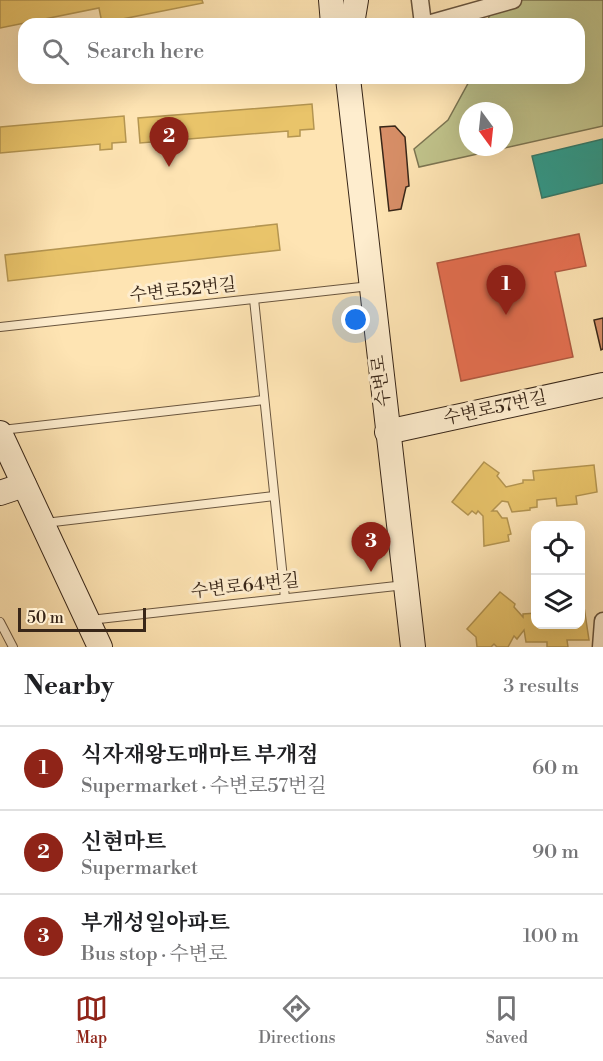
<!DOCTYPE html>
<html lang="en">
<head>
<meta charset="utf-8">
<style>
  :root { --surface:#fff; --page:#f6f6f6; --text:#202124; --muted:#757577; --line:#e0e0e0; --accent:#8f2418 }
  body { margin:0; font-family:"Libre Bodoni","Noto Serif KR",serif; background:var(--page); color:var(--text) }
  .controls { position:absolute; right:18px; bottom:18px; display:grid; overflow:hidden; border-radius:12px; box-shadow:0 6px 24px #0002 }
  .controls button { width:54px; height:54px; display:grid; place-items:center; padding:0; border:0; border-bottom:2px solid var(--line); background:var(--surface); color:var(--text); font:30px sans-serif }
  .compass { position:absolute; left:459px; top:102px; width:54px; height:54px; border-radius:50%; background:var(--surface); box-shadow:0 6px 24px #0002; rotate:165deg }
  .scale { position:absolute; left:18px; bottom:15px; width:128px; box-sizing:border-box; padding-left:6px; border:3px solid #382618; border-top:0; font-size:16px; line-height:21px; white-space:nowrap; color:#382618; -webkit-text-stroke:4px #feedce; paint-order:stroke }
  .you { position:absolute; left:356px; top:320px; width:21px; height:21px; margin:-15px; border:4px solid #fff; border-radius:50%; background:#1a73e8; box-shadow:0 0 0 9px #1a73e833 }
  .badge { display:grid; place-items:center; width:39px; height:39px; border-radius:50%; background:var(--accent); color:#fff; font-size:20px; font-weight:700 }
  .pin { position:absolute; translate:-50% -50px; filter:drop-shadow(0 2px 3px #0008) }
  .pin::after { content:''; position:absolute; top:32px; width:21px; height:18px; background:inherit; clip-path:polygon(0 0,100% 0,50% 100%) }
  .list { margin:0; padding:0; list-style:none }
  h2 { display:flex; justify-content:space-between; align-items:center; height:78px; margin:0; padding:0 24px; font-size:26px }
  h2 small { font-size:20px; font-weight:400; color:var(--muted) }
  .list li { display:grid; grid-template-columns:39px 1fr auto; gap:18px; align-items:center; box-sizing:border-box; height:84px; padding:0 24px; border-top:2px solid var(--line) }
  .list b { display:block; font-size:22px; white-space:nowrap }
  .list p { margin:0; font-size:20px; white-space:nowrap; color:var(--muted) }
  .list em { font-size:20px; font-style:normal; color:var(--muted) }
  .icon { flex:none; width:33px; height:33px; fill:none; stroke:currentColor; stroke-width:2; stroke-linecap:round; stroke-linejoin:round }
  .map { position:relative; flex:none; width:603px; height:647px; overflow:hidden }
  .search { position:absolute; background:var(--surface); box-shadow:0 6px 24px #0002; left:18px; right:18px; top:18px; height:66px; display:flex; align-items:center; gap:15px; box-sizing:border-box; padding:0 21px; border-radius:18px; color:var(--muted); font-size:22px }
  .sheet { height:330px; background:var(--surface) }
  nav { display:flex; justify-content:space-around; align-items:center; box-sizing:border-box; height:84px; border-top:2px solid var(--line); background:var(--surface); font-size:16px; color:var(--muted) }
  nav a { display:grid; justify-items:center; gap:3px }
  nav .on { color:var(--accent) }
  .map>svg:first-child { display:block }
  .green { fill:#c1c48c; stroke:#7c7552; stroke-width:1.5; fill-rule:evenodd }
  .homes { fill:#e9c46a; stroke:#b49551; stroke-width:1.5 }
  .shops { fill:#e76f51; stroke:#b25940; stroke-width:1.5 }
  .schools { fill:#2a9d8f; stroke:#2e796b; stroke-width:1.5 }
  .building { fill:#d78e67; stroke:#382618; stroke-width:1.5 }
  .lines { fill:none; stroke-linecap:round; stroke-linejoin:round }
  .lane-casing { stroke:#6a563f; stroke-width:10 }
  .street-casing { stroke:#6a563f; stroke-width:19 }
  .secondary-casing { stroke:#382618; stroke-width:26 }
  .lane { stroke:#feedce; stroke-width:8 }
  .street { stroke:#feedce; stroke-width:16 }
  .secondary { stroke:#feedce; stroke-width:24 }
  .labels { text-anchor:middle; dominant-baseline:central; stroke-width:6; stroke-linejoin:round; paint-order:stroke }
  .street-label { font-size:18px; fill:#382618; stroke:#feedce }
</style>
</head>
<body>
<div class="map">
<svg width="603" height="647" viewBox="0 0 603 647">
  <rect width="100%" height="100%" fill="#fee4b3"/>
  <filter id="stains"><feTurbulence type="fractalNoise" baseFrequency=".00333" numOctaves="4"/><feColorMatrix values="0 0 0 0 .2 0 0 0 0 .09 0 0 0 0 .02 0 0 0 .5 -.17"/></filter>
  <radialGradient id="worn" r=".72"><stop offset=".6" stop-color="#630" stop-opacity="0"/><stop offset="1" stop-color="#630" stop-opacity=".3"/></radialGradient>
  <!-- green -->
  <path class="green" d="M496,0H603V126L419,167L414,149L448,120L471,78H579V24H486ZM468,111H504V147H468Z"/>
  <!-- homes -->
  <g class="homes">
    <polygon points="0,0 202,0 203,3 102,23 99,8 0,28"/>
    <polygon points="312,104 314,129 300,130 300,136 288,137 288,131 140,143 138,118"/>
    <polygon points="124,116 126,142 112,143 112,149 100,150 100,144 0,153 0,127"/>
    <polygon points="277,224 280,250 8,281 5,255"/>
    <polygon points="484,462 499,473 497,476 506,487 523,483 523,480 534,480 533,471 594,465 597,492 576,496 577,504 557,506 556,498 537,500 537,507 530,508 530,510 512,512 508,502 502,501 492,511 497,511 502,518 507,518 511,534 508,535 509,541 484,546 483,516 478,511 476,514 472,511 468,515 452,502"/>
    <polygon points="500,592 515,604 514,607 523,617 523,614 536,613 536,624 580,624 580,608 584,607 589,640 567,640 568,647 547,647 547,642 526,642 524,630 517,639 514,636 508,647 497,647 494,644 491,647 477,647 476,637 467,629"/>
  </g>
  <!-- shops -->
  <polygon class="shops" points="579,234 586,266 555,272 573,357 461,381 437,263"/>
  <!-- schools -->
  <polygon class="schools" points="603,139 603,183 542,198 532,156"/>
  <!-- building -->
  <g class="building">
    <polygon points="395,126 405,137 409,186 406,187 401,209 389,211 380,127"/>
    <polygon points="603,318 603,349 601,350 594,320"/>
  </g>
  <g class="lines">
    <!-- lane casing -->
    <g class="lane-casing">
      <g id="lane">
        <polyline points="254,299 285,598"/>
        <polyline points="0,327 370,286"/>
        <polyline points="2,430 264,400"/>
        <polyline points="45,523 274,496"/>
        <polyline points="90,620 405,585"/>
        <polyline points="0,622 13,647"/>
      </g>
    </g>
    <!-- street casing -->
    <g class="street-casing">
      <g id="street">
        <polyline points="420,0 423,24"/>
        <polyline points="428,24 513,0"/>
        <polyline points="601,647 603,621"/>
      </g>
    </g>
    <!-- secondary casing -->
    <g class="secondary-casing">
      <g id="secondary">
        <polyline points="331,0 333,24"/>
        <polyline points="352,24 356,0"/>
        <polyline points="348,78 413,647"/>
        <polyline points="387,432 603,385"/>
        <polyline points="0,433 100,647"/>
        <polyline points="0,493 24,485"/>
      </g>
    </g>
    <!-- lane -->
    <use href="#lane" class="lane"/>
    <!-- street -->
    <use href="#street" class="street"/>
    <!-- secondary -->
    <use href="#secondary" class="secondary"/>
  </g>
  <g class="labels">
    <!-- street labels -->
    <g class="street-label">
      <text transform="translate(183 290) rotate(-6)">수변로52번길</text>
      <text transform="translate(381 381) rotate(-97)">수변로</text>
      <text transform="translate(495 408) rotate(-12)">수변로57번길</text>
      <text transform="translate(245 586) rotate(-6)">수변로64번길</text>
    </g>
  </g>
  <rect width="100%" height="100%" filter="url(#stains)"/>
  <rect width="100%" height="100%" fill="url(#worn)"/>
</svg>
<div class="controls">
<button><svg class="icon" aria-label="locate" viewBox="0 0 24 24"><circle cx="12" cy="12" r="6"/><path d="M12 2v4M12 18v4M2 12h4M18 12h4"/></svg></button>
<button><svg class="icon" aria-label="layers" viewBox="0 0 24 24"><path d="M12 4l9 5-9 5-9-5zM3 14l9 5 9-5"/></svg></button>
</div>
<svg class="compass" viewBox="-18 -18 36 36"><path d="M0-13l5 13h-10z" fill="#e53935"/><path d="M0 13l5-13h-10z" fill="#757577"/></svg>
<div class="scale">50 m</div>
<div class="you"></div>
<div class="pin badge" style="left:506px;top:315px">1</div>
<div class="pin badge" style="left:169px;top:167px">2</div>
<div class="pin badge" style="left:371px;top:572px">3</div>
<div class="search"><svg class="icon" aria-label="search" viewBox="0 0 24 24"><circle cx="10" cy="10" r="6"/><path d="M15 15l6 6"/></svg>Search here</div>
</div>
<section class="sheet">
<h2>Nearby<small>3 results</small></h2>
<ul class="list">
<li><span class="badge">1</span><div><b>식자재왕도매마트 부개점</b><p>Supermarket · 수변로57번길</p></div><em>60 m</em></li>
<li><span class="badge">2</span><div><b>신현마트</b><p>Supermarket</p></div><em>90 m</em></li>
<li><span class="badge">3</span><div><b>부개성일아파트</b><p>Bus stop · 수변로</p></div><em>100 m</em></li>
</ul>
</section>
<nav>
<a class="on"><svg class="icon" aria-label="map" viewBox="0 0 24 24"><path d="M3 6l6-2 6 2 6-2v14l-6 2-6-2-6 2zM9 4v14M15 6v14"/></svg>Map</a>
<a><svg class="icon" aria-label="directions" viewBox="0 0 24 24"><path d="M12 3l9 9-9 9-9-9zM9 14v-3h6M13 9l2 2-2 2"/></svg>Directions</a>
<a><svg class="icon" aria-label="saved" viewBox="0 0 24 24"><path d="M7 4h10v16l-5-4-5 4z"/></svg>Saved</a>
</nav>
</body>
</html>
